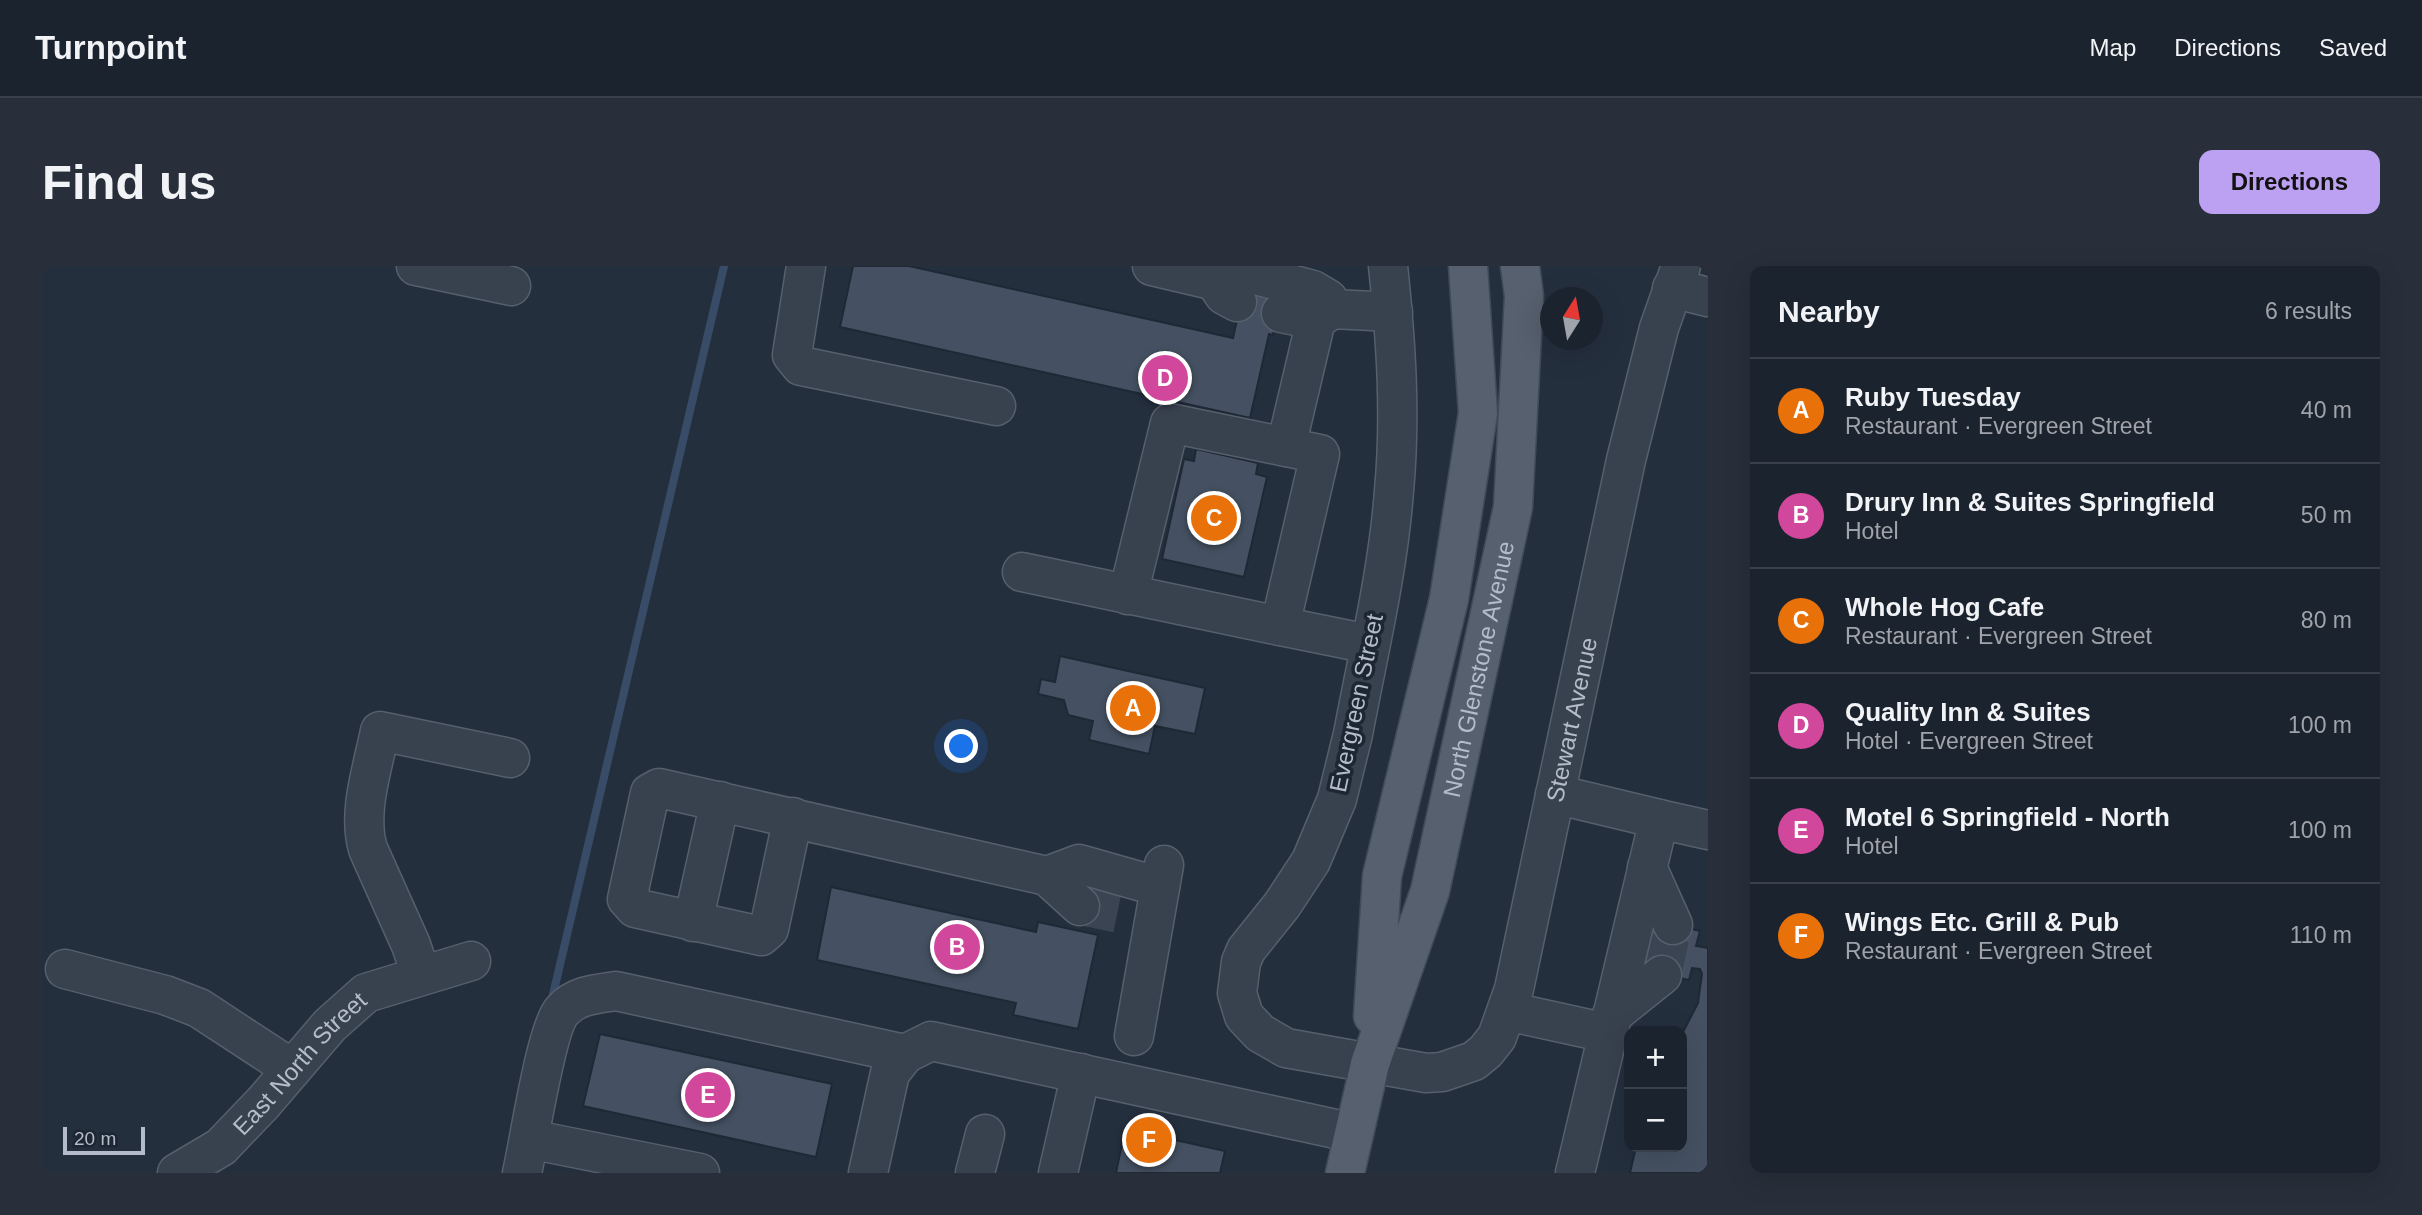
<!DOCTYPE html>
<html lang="en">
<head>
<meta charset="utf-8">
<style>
  :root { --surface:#1b232e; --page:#282f3a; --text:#f1f3f6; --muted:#a0a4aa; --line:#39404a; --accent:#bca0f2 }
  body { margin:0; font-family:Arial,sans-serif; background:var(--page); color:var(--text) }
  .controls { position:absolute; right:21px; bottom:21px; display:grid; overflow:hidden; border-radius:14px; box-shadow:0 7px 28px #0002 }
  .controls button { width:63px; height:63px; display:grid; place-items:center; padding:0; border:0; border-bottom:2px solid var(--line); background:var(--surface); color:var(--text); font:35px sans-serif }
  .compass { position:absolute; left:1498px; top:21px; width:63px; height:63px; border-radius:50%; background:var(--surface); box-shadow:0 7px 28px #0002; rotate:11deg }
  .scale { position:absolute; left:21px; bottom:18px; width:82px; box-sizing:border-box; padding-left:7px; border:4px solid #b4bcc9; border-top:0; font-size:19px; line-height:24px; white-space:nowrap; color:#b4bcc9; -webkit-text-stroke:5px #1d2633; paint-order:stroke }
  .you { position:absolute; left:920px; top:481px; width:24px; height:24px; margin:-18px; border:5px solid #fff; border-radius:50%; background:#1a73e8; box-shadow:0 0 0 10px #1a73e833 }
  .badge { display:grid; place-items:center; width:46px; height:46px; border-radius:50%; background:var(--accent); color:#fff; font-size:23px; font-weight:700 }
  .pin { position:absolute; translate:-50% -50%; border:4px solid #fff; box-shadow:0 2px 7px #0006 }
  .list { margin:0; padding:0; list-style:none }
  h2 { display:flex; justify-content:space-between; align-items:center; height:91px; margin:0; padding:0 28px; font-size:30px }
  h2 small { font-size:23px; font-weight:400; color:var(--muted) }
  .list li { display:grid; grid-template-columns:46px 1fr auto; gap:21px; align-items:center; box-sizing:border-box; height:105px; padding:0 28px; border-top:2px solid var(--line) }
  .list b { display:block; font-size:26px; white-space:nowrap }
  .list p { margin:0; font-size:23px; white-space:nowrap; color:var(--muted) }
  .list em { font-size:23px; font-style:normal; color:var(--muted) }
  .map { position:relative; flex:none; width:1666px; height:907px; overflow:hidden; border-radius:14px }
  header { display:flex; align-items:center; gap:42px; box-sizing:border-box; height:98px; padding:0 35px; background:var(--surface); border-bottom:2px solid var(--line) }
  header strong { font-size:33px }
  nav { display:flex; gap:38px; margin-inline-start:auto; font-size:24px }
  .intro { display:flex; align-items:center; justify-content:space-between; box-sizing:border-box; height:168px; padding:0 42px }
  h1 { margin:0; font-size:49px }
  .button { padding:18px 32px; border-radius:14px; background:var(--accent); color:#111; font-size:24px; font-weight:700 }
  main { display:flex; gap:42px; padding:0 42px }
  aside { flex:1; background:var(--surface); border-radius:14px; box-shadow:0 7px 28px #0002 }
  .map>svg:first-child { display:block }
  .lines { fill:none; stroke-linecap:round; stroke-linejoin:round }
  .stream { stroke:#394c67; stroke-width:8 }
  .building { fill:#455162; stroke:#1f2835; stroke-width:2 }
  .minor-tunnel { stroke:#3a4453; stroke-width:38; stroke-dasharray:38 19; stroke-linecap:butt }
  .minor-casing { stroke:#565f6c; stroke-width:41 }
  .major-casing { stroke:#414a57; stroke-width:41 }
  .minor { stroke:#38414e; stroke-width:38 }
  .major { stroke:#56606e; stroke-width:38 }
  .labels { text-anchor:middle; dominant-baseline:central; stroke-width:7; stroke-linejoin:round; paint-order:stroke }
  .street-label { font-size:24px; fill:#b4bcc9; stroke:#1d2633 }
</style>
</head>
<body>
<header>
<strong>Turnpoint</strong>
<nav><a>Map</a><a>Directions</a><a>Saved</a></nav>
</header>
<div class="intro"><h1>Find us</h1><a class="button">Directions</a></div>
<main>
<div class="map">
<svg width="1666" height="907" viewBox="0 0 1666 907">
  <rect width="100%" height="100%" fill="#242f3e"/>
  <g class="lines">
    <!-- stream -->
    <polyline class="stream" points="509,737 682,0"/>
  </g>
  <!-- building -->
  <g class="building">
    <polygon points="811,0 867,0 1191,72 1202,22 1239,31 1231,69 1227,68 1208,152 798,61"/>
    <polygon points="1154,183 1216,197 1214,208 1225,211 1202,311 1120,293 1142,193 1152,195"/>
    <polygon points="1018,390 1163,422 1153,468 1113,460 1107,488 1047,474 1051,455 1026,449 1022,434 996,428 999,413 1013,416"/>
    <polygon points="789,621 994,666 996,656 1056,669 1036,763 971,749 974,737 775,694"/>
    <polygon points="1608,653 1658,665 1654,680 1666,682 1666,907 1588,907 1594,881 1640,881 1640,768 1656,737 1660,708 1658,703 1650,702 1647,714 1596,703"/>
    <polygon points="558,768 790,818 774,891 541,840"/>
    <polygon points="1083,863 1183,885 1178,907 1074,907"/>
  </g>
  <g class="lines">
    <!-- minor-tunnel -->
    <g class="minor-tunnel">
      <polyline points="1038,640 1082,649"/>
      <polyline points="1620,709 1631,659"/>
    </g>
    <!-- minor casing -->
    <g class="minor-casing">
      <g id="minor">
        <polyline points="374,0 469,20"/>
        <polyline points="764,0 750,89 759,100 954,140"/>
        <polyline points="1110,0 1178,16"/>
        <path id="s1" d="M1346,0C1354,75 1359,149 1352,225C1346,306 1326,388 1311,468L1295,533L1269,595L1240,639L1204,684L1199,696L1195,727L1202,750L1218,767L1244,782L1384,807L1400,806L1432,795L1444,785L1455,771L1472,723L1584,194L1617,62L1639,0"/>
        <polyline points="1630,22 1666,31"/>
        <polyline points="1195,36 1182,29 1178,23 1180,10 1191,3 1271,24 1286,33 1290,43"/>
        <polyline points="1239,47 1274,54"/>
        <polyline points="980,306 1238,360"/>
        <polyline points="1086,329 1128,157 1244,181"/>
        <polyline points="1327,378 1238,360 1278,188 1244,181 1274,54 1290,43 1351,46"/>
        <polyline points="1513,528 1617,553 1533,907"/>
        <polyline points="751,551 727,663 719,670 593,642 585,633 608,527 617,522 1005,610 1037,598 1118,621"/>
        <polyline points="1617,553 1666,564"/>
        <polyline points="1605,601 1631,659"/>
        <polyline points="1005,610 1038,640"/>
        <polyline points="651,656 678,535"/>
        <polyline points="23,703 123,729 157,742 250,803"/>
        <path d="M379,709L369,679L326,583C315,546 331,501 338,465L468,492"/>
        <polyline points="1465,745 1565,767"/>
        <polyline points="1570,749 1620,709"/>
        <polyline points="1092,770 1122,599"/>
        <polyline points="487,873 658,907"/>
        <path id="s2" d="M135,907L179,881L222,836L288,759L324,727L429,695"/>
        <path d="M480,907C487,877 504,763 520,745C534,729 554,728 574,725L863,788"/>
        <polyline points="826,907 848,807 863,788 889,775 1312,867"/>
        <polyline points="933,907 943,868"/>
        <polyline points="1016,907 1039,807"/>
      </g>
    </g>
    <!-- major casing -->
    <g class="major-casing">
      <g id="major">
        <polyline points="1331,750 1340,610 1407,333 1436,147 1426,0"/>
        <path id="s3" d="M1303,907L1328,798L1388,625L1471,241L1482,30L1478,0"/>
      </g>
    </g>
    <!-- minor -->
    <use href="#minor" class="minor"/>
    <!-- major -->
    <use href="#major" class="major"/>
  </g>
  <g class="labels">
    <!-- street labels -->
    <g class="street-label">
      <text stroke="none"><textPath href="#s3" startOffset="522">North Glenstone Avenue</textPath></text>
      <text transform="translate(1314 437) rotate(-78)">Evergreen Street</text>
      <text stroke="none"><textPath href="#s1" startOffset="1390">Stewart Avenue</textPath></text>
      <text stroke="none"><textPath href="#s2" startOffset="166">East North Street</textPath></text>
    </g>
  </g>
</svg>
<div class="controls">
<button>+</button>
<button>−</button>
</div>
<svg class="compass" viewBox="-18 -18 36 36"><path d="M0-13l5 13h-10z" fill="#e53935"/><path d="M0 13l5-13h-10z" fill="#a0a4aa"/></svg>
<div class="scale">20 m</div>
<div class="you"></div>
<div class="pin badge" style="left:1091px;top:442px;background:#e8710a">A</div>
<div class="pin badge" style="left:915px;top:681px;background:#d1479c">B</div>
<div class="pin badge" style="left:1172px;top:252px;background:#e8710a">C</div>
<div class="pin badge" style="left:1123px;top:112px;background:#d1479c">D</div>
<div class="pin badge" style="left:666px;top:829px;background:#d1479c">E</div>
<div class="pin badge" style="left:1107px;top:874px;background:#e8710a">F</div>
</div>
<aside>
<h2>Nearby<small>6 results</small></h2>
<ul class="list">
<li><span class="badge" style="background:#e8710a">A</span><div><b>Ruby Tuesday</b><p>Restaurant · Evergreen Street</p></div><em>40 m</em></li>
<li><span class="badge" style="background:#d1479c">B</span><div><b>Drury Inn &amp; Suites Springfield</b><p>Hotel</p></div><em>50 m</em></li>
<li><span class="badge" style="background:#e8710a">C</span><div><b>Whole Hog Cafe</b><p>Restaurant · Evergreen Street</p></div><em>80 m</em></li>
<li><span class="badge" style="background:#d1479c">D</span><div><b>Quality Inn &amp; Suites</b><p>Hotel · Evergreen Street</p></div><em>100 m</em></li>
<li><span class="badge" style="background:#d1479c">E</span><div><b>Motel 6 Springfield - North</b><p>Hotel</p></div><em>100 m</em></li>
<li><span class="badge" style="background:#e8710a">F</span><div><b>Wings Etc. Grill &amp; Pub</b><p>Restaurant · Evergreen Street</p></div><em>110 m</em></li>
</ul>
</aside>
</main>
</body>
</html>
